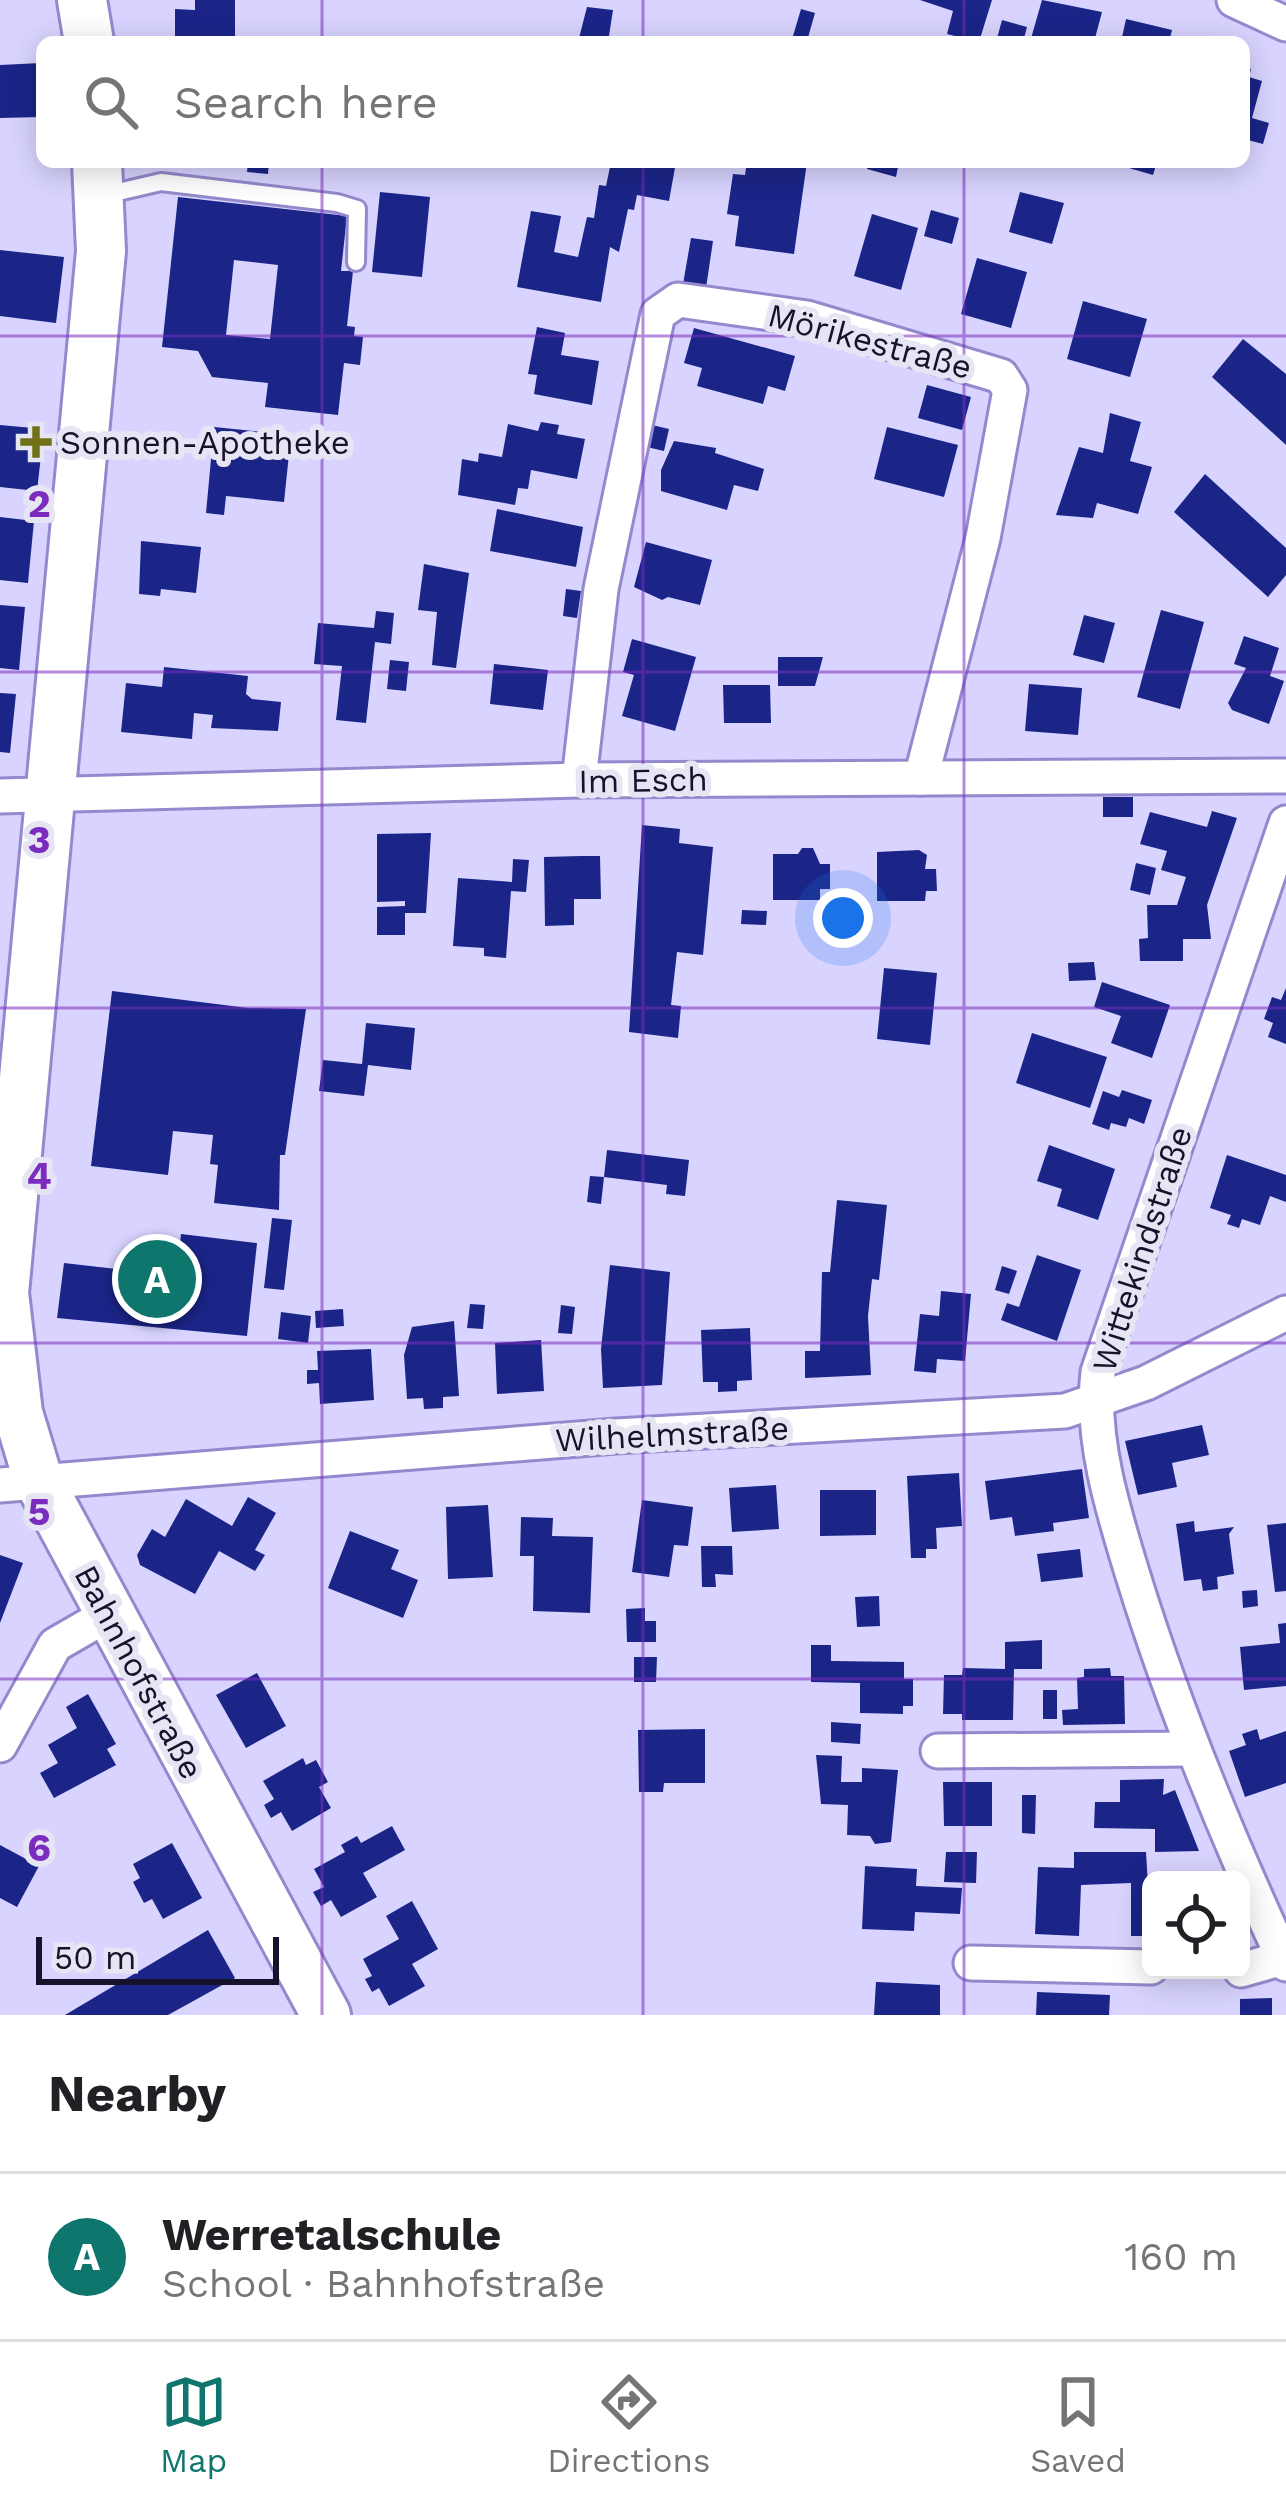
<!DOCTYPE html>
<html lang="en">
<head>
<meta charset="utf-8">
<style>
  :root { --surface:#fff; --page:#f2f2f2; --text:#202124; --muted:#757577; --line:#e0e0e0; --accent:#0f766e }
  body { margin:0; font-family:"Work Sans",sans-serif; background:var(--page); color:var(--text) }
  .controls { position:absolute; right:36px; bottom:36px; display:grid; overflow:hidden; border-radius:18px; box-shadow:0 6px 30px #0003 }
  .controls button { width:108px; height:108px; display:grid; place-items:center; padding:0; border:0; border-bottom:3px solid var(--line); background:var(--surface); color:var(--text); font:60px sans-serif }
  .scale { position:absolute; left:36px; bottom:30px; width:243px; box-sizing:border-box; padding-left:12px; border:6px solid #17122c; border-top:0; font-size:33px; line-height:42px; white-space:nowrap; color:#17122c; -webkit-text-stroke:9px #e6e5f3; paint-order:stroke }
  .you { position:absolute; left:843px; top:918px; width:42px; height:42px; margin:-30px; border:9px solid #fff; border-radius:50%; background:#1a73e8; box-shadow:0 0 0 18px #1a73e833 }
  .badge { display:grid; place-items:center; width:78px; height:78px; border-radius:50%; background:var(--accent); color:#fff; font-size:39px; font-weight:700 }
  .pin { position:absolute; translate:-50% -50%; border:6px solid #fff; box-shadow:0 3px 12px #0006 }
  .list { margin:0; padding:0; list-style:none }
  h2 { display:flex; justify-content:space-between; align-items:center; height:156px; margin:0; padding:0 48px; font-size:51px }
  h2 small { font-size:39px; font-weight:400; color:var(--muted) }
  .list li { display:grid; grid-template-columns:78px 1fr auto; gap:36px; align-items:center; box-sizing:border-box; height:168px; padding:0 48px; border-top:3px solid var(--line) }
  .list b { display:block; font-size:45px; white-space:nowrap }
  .list p { margin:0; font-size:39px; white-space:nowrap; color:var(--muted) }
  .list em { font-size:39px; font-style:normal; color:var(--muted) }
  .icon { flex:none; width:66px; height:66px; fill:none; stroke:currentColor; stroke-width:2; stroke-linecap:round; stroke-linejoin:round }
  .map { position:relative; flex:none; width:1286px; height:2015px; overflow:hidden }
  .search { position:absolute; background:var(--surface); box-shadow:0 6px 30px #0003; left:36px; right:36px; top:36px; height:132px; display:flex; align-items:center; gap:30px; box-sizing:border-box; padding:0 42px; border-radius:18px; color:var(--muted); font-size:45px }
  .sheet { height:324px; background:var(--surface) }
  nav { display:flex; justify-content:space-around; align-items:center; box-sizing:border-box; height:168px; border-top:3px solid var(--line); background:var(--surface); font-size:33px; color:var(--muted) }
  nav a { display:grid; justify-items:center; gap:6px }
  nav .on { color:var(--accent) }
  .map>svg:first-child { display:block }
  .building { fill:#1b2588; fill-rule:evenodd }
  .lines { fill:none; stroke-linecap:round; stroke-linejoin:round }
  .lane-casing { stroke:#9389cc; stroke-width:22 }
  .street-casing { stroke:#9389cc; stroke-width:39 }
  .secondary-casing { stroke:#9389cc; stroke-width:54 }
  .lane { stroke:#fff; stroke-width:16 }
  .street { stroke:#fff; stroke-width:33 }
  .secondary { stroke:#fff; stroke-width:48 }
  .grid { fill:none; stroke:#7b2cbf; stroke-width:3; stroke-opacity:0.55 }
  .poi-dot { fill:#717217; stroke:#e6e5f3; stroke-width:4.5 }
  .labels { text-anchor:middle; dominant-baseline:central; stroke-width:12; stroke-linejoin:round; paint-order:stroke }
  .street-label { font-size:33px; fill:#17122c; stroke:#e6e5f3 }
  .poi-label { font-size:33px; fill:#17122c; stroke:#e6e5f3; text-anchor:start }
  .grid-label { font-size:39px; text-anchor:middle; font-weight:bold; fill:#7b2cbf; stroke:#e6e5f3; stroke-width:12; stroke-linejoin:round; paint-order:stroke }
</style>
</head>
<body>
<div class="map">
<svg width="1286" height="2015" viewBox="0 0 1286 2015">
  <rect width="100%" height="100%" fill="#d8d4ff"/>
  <!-- building -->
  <g class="building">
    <polygon points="195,0 235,0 235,42 175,42 175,9 195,10"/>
    <polygon points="920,0 992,0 979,42 947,34 953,11"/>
    <polygon points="1042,0 1102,12 1094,42 1030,42"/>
    <polygon points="587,7 613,10 608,42 578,42"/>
    <polygon points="801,9 815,13 807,41 793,36"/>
    <polygon points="1126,19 1172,30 1169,42 1121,42"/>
    <polygon points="1002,20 1027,27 1023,42 996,42"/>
    <polygon points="41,63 42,117 0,118 0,65"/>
    <polygon points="1244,67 1251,69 1249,77 1262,81 1252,118 1269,123 1263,144 1244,139"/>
    <polygon points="248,162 269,162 268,174 247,172"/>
    <polygon points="611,162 676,162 669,201 637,195 634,210 628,209 619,252 610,247 601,302 517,287 531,211 561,216 554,252 578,257 587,217 594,218 599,185 606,186"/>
    <polygon points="747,162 807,162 794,254 735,246 739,216 727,214 733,174 745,175"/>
    <polygon points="868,162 899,162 896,177 867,169"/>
    <polygon points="1123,162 1157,162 1153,175 1122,166"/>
    <polygon points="380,192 430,197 422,277 372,272"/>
    <polygon points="1020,192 1064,203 1052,244 1009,232"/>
    <path d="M178,197L347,216L341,271H353L347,326L355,327L354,336L363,337L360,365L344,363L338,415L265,407L268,383L212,377L198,351L162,347ZM234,260L278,265L270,339L226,335Z"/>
    <polygon points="931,210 959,218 952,244 924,236"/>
    <polygon points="872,214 918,228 901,290 854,276"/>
    <polygon points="691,238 713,241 706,288 683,284"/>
    <polygon points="0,250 64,257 56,323 0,316"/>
    <polygon points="977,258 1027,272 1011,328 961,314"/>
    <polygon points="1083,301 1147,319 1130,377 1067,359"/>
    <polygon points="537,327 565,333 561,355 599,361 592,405 534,394 537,375 528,374"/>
    <polygon points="694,328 795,356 785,391 768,386 763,404 697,386 702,368 684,363"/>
    <polygon points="1243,339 1286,374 1286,445 1212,377"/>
    <polygon points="927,385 971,397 962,430 918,418"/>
    <polygon points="1110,413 1141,422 1130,461 1152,467 1138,514 1097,503 1093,518 1056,515 1079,447 1103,453"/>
    <polygon points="541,422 559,425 557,434 585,439 577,479 531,470 528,489 518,488 515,505 458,495 462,459 478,462 479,453 502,457 508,424 538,431"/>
    <polygon points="0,425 44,429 37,491 0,487"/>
    <polygon points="652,425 669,429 664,451 647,447"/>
    <polygon points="214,427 291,435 284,502 226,496 224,515 206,513"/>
    <polygon points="887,427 958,445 944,497 874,479"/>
    <polygon points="674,441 716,448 715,453 764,469 758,491 734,485 727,510 661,491 661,470"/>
    <polygon points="1205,474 1286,548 1286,575 1268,597 1174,512"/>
    <polygon points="497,509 583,527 576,567 490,551"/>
    <polygon points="0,517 34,521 28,583 0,580"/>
    <polygon points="141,541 201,547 196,593 161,589 160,596 139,594"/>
    <polygon points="646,542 712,560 700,605 668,597 662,600 634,587"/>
    <polygon points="424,564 469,573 456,668 432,665 437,612 418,610"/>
    <polygon points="566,589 581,591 577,618 563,616"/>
    <polygon points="0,605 25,607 19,670 0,668"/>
    <polygon points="1161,610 1204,622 1180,709 1137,697"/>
    <polygon points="376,611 394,613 391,644 375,642 366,723 336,720 342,666 314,664 318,623 374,628"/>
    <polygon points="1084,615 1115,623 1104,663 1073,655"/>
    <polygon points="1244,636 1279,648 1270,676 1284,681 1269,724 1232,710 1228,703 1246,668 1234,664"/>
    <polygon points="632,639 696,657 675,731 622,716 634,675 623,672"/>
    <polygon points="778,657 823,657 815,686 778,686"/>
    <polygon points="390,660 409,662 406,691 387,689"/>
    <polygon points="494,664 548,670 543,710 490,704"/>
    <polygon points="164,667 248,676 246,694 252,699 281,702 278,731 211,728 213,715 194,713 192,739 121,732 126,683 162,687"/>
    <polygon points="1029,684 1082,688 1078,735 1025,731"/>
    <polygon points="723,685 770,685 771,723 724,723"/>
    <polygon points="0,693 16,694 10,753 0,752"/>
    <rect x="1103" y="797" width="30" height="20"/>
    <polygon points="1212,811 1237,818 1207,905 1211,939 1183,939 1183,961 1140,961 1139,939 1148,938 1147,905 1177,905 1186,877 1161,870 1167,851 1140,844 1150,812 1207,827"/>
    <polygon points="642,825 680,829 679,843 713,847 703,955 677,952 671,1005 681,1006 678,1038 629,1032"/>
    <polygon points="431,833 426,913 405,913 405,935 377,935 377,907 405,906 405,901 377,902 377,834"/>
    <polygon points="802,848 813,848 820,864 830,864 830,889 820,889 820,900 773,900 773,854 798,854"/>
    <polygon points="919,850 927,855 925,869 936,869 937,891 926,891 925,901 877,901 877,852"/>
    <polygon points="581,856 600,856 601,899 574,899 574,925 545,926 544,857"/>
    <polygon points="513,859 529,860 526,892 511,891 506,958 484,956 484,948 453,946 458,878 512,882"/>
    <polygon points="1136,863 1156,868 1150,895 1130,890"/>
    <polygon points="742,910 767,911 766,925 741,924"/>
    <polygon points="1094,962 1096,980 1069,981 1068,963"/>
    <polygon points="884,968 937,973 930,1045 877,1039"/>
    <polygon points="1102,982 1170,1005 1152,1058 1111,1043 1121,1016 1094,1007"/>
    <polygon points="1286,988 1286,1044 1268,1037 1273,1023 1264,1019 1272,997 1281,1000"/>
    <polygon points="112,991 248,1008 306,1009 285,1155 280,1155 279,1210 214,1203 218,1165 210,1164 213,1135 173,1131 168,1175 91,1166"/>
    <polygon points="366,1023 415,1028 411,1070 368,1065 364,1096 319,1091 323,1060 362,1064"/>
    <polygon points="1032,1033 1107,1057 1090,1108 1016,1083"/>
    <polygon points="1122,1090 1152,1100 1144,1124 1129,1118 1126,1127 1111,1123 1109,1130 1092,1124 1103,1091 1119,1097"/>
    <polygon points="1049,1145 1115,1169 1098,1220 1057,1206 1062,1189 1037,1181"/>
    <polygon points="607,1150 689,1160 685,1196 666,1194 667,1185 604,1177"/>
    <polygon points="1227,1155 1286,1175 1286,1202 1270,1196 1260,1225 1242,1219 1239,1228 1227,1224 1231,1215 1210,1208"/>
    <polygon points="590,1176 604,1177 601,1204 587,1202"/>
    <polygon points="837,1200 887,1205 879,1280 872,1279 868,1316 871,1375 805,1378 805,1351 820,1351 822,1272 830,1272"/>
    <polygon points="272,1218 292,1220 284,1290 264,1288"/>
    <polygon points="181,1234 257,1243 247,1336 57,1318 64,1263 125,1270 127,1255 178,1261"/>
    <polygon points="1037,1255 1081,1270 1057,1341 1001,1320 1007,1303 1019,1307"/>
    <polygon points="610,1265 670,1272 662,1385 603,1388 601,1349"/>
    <polygon points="1002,1266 1017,1271 1009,1294 995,1290"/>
    <polygon points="941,1291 971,1294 965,1361 937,1359 936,1373 914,1371 920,1314 939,1316"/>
    <polygon points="470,1304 485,1305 483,1329 467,1328"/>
    <polygon points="561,1305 575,1307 572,1334 558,1333"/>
    <polygon points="343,1309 344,1326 316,1328 315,1311"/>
    <polygon points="281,1312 311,1316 308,1343 278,1339"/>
    <polygon points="454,1321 459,1396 443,1397 443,1408 424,1409 423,1398 407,1399 404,1355 412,1327"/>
    <polygon points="750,1328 752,1380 737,1381 737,1391 718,1392 718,1382 703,1382 701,1330"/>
    <polygon points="541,1340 544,1391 497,1394 495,1343"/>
    <polygon points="371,1349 374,1400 320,1404 319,1383 307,1384 307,1370 318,1370 317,1351"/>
    <polygon points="1202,1425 1209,1455 1172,1463 1177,1487 1138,1495 1125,1441"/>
    <polygon points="1082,1469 1089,1518 1053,1523 1054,1531 1015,1536 1012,1517 990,1520 985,1481"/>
    <polygon points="959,1473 962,1526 936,1528 937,1549 926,1549 926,1558 911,1558 907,1476"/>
    <polygon points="776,1485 779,1529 732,1532 729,1488"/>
    <polygon points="820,1490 876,1490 876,1535 820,1536"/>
    <polygon points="248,1497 276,1513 255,1550 265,1555 255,1571 219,1551 195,1594 140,1565 137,1555 152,1529 165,1537 186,1499 232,1526"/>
    <polygon points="642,1500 693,1507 688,1546 674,1545 669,1577 632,1572"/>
    <polygon points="488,1505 493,1577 448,1579 446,1507"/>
    <polygon points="521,1517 553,1518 552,1536 593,1537 590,1613 533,1611 534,1556 520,1556"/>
    <polygon points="1194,1521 1195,1532 1234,1527 1229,1534 1234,1574 1217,1577 1218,1589 1203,1591 1201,1579 1184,1581 1176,1524"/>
    <polygon points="1286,1523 1286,1591 1275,1592 1267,1525"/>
    <polygon points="350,1531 399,1550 391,1569 418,1580 403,1618 328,1588"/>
    <polygon points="701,1546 732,1546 733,1575 715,1574 716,1587 702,1587"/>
    <polygon points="1080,1549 1083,1577 1041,1582 1037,1554"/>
    <polygon points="0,1555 23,1563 0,1623"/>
    <polygon points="1257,1590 1258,1606 1243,1608 1242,1591"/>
    <polygon points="879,1596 880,1626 857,1627 855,1597"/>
    <polygon points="645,1608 645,1621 656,1621 656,1642 627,1642 626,1609"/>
    <polygon points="1286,1623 1286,1686 1244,1690 1240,1647 1280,1643 1278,1624"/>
    <polygon points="1042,1640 1042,1669 1014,1669 1013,1720 962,1720 962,1714 943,1714 944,1675 962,1675 963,1668 1005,1669 1005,1642"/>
    <polygon points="811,1645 831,1645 831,1661 904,1662 904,1679 913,1679 913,1706 903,1706 903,1714 860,1713 860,1683 811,1682"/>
    <polygon points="634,1657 657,1657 656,1682 634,1682"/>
    <polygon points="1110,1668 1111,1676 1124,1676 1125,1724 1063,1725 1062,1710 1078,1709 1077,1678 1084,1677 1084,1669"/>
    <polygon points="257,1673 286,1726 246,1748 216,1695"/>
    <rect x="1043" y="1690" width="14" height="29"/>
    <polygon points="88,1694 116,1744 107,1749 116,1765 54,1798 40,1773 58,1763 48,1745 77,1728 66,1707"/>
    <polygon points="831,1722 861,1724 860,1744 831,1742"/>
    <polygon points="705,1729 705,1783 664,1783 663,1792 639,1792 638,1730"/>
    <polygon points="1257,1729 1260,1740 1286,1731 1286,1783 1245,1797 1229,1751 1246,1745 1242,1734"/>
    <polygon points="816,1755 842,1756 841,1782 862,1782 862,1768 898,1770 891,1842 875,1844 870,1836 847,1835 848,1805 821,1804"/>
    <polygon points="303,1758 306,1765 316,1760 328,1782 319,1787 331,1808 292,1831 281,1812 271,1818 264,1805 274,1799 263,1781"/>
    <polygon points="1164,1779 1163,1795 1175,1790 1199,1851 1155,1852 1155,1829 1094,1828 1095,1802 1120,1802 1120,1780"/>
    <polygon points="943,1782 992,1782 992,1826 944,1826"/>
    <polygon points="1022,1795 1036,1795 1035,1834 1022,1833"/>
    <polygon points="392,1826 405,1850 363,1873 377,1897 341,1917 331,1900 321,1906 313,1892 324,1887 314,1869 345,1852 341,1845 357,1836 361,1843"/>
    <polygon points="172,1843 202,1898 163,1919 152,1899 144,1903 133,1882 140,1878 133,1864"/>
    <polygon points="0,1845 39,1866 17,1907 0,1898"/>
    <polygon points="946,1852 977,1852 976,1883 944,1882"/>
    <polygon points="1074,1852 1146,1852 1151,1936 1131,1936 1131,1883 1081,1885 1079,1936 1035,1934 1038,1867 1074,1868"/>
    <polygon points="865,1866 917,1869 916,1886 962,1888 960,1914 915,1912 914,1931 862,1929"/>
    <polygon points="412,1901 438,1949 412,1964 425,1986 389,2006 379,1988 372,1992 365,1979 372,1976 363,1959 399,1939 386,1916"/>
    <polygon points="208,1930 235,1978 168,2015 65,2015"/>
    <polygon points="876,1982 940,1985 940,2015 874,2015"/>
    <polygon points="1037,1992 1110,1995 1109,2015 1036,2015"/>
    <polygon points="1272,1998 1272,2015 1240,2015 1240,1999"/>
  </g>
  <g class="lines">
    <!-- lane casing -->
    <g class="lane-casing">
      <polyline id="lane" points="105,195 161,182 337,203 357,209 356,262"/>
    </g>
    <!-- street casing -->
    <g class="street-casing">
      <g id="street">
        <polyline points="1234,0 1286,24"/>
        <polyline points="579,780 601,589 658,314 678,300 807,318 1001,376 1010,390 983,538 921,778"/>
        <polyline points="0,796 579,780 1286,776"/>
        <path d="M1286,823L1098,1372C1090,1439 1114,1514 1134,1579C1175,1711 1228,1839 1286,1964"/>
        <polyline points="0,1485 616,1436 1065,1411 1146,1383 1286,1313"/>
        <polyline points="0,1745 55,1645 107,1615"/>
        <polyline points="938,1751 1192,1749"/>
        <polyline points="971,1963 1151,1967"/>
        <polyline points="1241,1970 1283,1958"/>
      </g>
    </g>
    <!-- secondary casing -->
    <g class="secondary-casing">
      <g id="secondary">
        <polyline points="82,0 89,42"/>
        <polyline points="97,162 101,251 4,1293 18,1413 38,1479 326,2015"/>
      </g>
    </g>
    <!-- lane -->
    <use href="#lane" class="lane"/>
    <!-- street -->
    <use href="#street" class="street"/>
    <!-- secondary -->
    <use href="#secondary" class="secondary"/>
  </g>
  <!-- grid -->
  <path class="grid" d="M322,0V42M643,0V42M964,0V42M322,162V2015M643,162V2015M964,162V2015M0,336H1286M0,672H1286M0,1008H1286M0,1343H1286M0,1679H1286"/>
  <!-- markers -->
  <path class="poi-dot" d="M30 424h12v12h12v12h-12v12h-12v-12h-12v-12h12z"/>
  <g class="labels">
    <!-- street labels -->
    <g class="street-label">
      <text transform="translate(870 341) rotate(15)">Mörikestraße</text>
      <text transform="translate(643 780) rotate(-1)">Im Esch</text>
      <text transform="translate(1142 1249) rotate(-72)">Wittekindstraße</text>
      <text transform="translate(672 1434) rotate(-3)">Wilhelmstraße</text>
      <text transform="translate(139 1672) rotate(62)">Bahnhofstraße</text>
    </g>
    <!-- poi labels -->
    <g class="poi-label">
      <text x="60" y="442">Sonnen-Apotheke</text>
    </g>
  </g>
  <g class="grid-label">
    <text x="39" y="517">2</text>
    <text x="39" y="853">3</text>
    <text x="39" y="1189">4</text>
    <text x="39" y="1525">5</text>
    <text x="39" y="1861">6</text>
  </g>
</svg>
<div class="controls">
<button><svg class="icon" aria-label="locate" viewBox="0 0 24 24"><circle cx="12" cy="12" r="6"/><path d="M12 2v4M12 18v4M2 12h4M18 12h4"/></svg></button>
</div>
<div class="scale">50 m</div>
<div class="you"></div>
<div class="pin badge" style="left:157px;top:1279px">A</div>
<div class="search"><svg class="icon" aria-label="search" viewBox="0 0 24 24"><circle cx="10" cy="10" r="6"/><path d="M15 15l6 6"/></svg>Search here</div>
</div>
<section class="sheet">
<h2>Nearby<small></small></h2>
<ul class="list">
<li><span class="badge">A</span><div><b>Werretalschule</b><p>School · Bahnhofstraße</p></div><em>160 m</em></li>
</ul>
</section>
<nav>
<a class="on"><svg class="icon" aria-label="map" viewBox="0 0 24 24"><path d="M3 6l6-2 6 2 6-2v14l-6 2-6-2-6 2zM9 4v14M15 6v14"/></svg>Map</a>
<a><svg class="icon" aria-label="directions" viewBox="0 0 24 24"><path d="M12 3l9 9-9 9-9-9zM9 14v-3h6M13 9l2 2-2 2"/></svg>Directions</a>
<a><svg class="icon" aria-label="saved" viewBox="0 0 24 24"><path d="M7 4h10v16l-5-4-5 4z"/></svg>Saved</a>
</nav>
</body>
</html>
